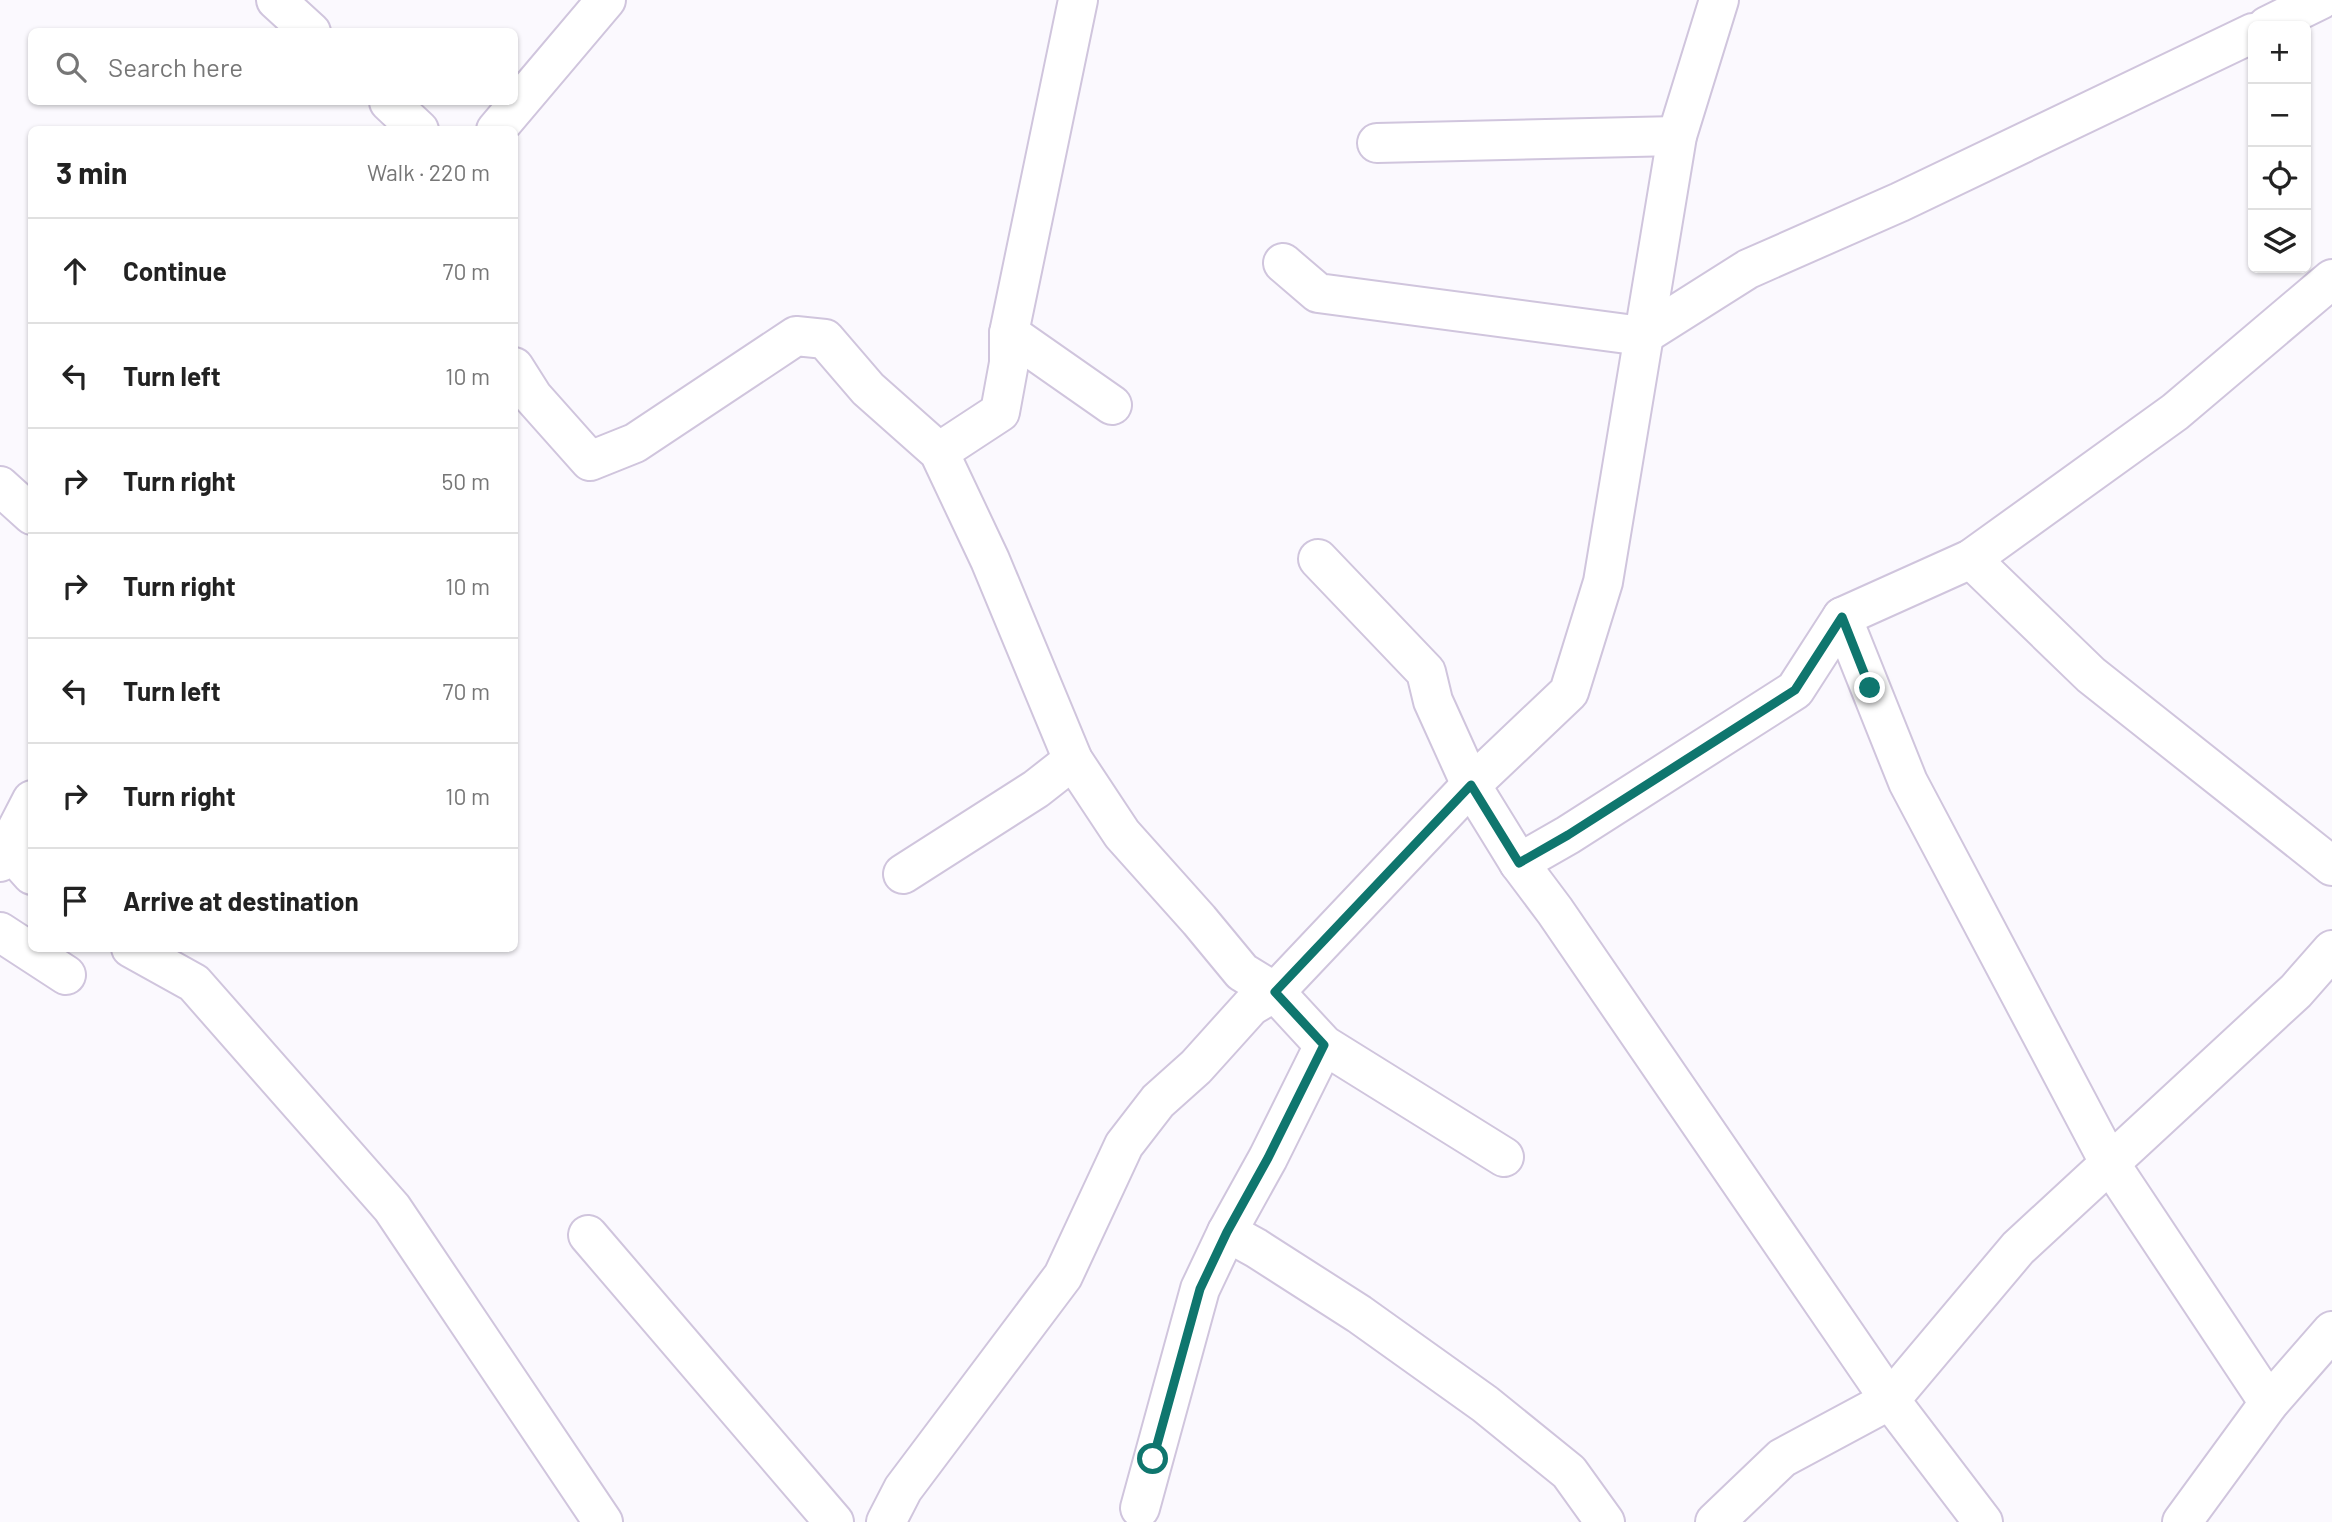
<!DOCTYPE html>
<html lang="en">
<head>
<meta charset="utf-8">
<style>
  :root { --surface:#fff; --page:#f2f2f2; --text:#222; --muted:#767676; --line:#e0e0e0 }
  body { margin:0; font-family:Barlow,sans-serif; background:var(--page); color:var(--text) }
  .controls { position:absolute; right:21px; top:21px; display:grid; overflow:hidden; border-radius:10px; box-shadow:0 2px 5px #0004 }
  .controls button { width:63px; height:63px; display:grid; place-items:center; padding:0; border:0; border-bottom:2px solid var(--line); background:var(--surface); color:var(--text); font:35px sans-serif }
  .stop { position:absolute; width:21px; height:21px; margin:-16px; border:5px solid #0f766e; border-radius:50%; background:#fff }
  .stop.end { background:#0f766e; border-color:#fff; box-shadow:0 2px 7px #0008 }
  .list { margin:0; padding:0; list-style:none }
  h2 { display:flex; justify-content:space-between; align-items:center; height:91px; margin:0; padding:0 28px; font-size:30px }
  h2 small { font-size:23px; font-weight:400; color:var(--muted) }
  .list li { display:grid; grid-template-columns:46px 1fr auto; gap:21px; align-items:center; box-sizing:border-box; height:105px; padding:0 28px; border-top:2px solid var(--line) }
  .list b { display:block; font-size:26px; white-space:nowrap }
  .list em { font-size:23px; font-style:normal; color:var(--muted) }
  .icon { flex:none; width:38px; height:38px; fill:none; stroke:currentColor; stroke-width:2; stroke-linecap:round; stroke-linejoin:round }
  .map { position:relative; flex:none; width:2332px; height:1522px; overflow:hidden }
  .search { position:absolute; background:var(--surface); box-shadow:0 2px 5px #0004; left:28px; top:28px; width:490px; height:77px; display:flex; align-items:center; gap:18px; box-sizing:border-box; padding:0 24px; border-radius:10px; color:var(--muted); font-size:26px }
  .panel { position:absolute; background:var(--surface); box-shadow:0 2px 5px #0004; left:28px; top:126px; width:490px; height:826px; border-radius:10px }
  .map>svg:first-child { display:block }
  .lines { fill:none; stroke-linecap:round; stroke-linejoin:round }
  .minor-casing { stroke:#d0c5dd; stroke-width:42 }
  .minor { stroke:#fff; stroke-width:38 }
  .route { stroke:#0f766e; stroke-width:9 }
</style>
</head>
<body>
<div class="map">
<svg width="2332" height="1522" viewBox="0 0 2332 1522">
  <rect width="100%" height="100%" fill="#fbf9fe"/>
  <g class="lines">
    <!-- minor casing -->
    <g class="minor-casing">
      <g id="minor">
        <polyline points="276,0 311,32"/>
        <polyline points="2267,26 2320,0"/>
        <polyline points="389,102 419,130"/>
        <polyline points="496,130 606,0"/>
        <polyline points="1377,143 1677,136"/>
        <polyline points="1283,263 1318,293 1642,336 1748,269 1900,202 2253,33"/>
        <polyline points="1009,333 1112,405"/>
        <polyline points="514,367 533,397 590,461 635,443 796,336 825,339 868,389 939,452 990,560 1073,760 1122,834 1199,920 1242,972 1275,992 1324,1045 1504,1157"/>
        <polyline points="939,452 1000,412 1009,363 1009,333 1078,0"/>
        <polyline points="0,486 32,515"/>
        <polyline points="1318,559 1426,672 1433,701 1471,785 1519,863 1555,911 1890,1400 1983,1522"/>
        <polyline points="1971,559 2091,675 2332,866"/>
        <polyline points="1842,617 1908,782 2109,1162 2269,1403"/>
        <polyline points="7,847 32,875"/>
        <polyline points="0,862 32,800"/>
        <polyline points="1519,863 1568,835 1795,690 1842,617 1971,559 2175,412 2332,279"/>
        <polyline points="903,874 1036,789 1073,760"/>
        <polyline points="0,932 66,975"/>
        <polyline points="131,948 194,983 392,1208 603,1522"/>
        <polyline points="1227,1232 1256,1248 1359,1314 1485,1404 1569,1472 1605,1522"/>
        <polyline points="588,1235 834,1522"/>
        <polyline points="1140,1508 1200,1289 1227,1232 1268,1158 1324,1045"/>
        <polyline points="886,1522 903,1489 1063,1276 1124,1145 1158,1101 1196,1067 1251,1006 1275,992 1471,785 1569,692 1603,582 1677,136 1719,0"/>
        <polyline points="1715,1522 1782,1458 1890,1400 2018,1248 2296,991 2332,950"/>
        <polyline points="2182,1522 2269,1403 2332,1331"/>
      </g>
    </g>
    <!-- minor -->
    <use href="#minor" class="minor"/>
  </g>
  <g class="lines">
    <!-- route -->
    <polyline class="route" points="1153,1459 1200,1289 1227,1232 1268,1158 1324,1045 1275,992 1471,785 1519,863 1568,835 1795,690 1842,617 1870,688"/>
  </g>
</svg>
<div class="controls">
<button>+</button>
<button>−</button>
<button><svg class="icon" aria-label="locate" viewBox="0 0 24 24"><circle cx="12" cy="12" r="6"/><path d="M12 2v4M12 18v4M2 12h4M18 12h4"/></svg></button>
<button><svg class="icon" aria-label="layers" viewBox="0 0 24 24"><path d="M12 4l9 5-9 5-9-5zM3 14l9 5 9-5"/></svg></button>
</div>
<div class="stop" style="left:1153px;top:1459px"></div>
<div class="stop end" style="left:1870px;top:688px"></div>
<div class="search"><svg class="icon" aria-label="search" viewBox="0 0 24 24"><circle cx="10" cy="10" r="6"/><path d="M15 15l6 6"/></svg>Search here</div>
<section class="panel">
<h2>3 min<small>Walk · 220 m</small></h2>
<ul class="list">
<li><svg class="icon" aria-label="ahead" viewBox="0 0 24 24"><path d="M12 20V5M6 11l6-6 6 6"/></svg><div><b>Continue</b></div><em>70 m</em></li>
<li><svg class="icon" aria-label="left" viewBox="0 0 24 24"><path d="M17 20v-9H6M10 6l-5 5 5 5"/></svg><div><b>Turn left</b></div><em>10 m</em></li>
<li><svg class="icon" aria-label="right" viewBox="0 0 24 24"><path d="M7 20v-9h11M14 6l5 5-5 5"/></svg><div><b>Turn right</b></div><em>50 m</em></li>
<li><svg class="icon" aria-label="right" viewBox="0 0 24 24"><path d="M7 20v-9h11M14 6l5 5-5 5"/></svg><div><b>Turn right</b></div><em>10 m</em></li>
<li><svg class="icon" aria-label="left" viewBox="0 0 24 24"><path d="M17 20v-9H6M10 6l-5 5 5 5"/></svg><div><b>Turn left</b></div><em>70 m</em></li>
<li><svg class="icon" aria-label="right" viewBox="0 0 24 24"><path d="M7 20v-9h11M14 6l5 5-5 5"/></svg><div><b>Turn right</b></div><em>10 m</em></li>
<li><svg class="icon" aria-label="arrive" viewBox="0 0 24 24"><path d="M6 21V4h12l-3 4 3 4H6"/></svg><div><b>Arrive at destination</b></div></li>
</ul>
</section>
</div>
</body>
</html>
